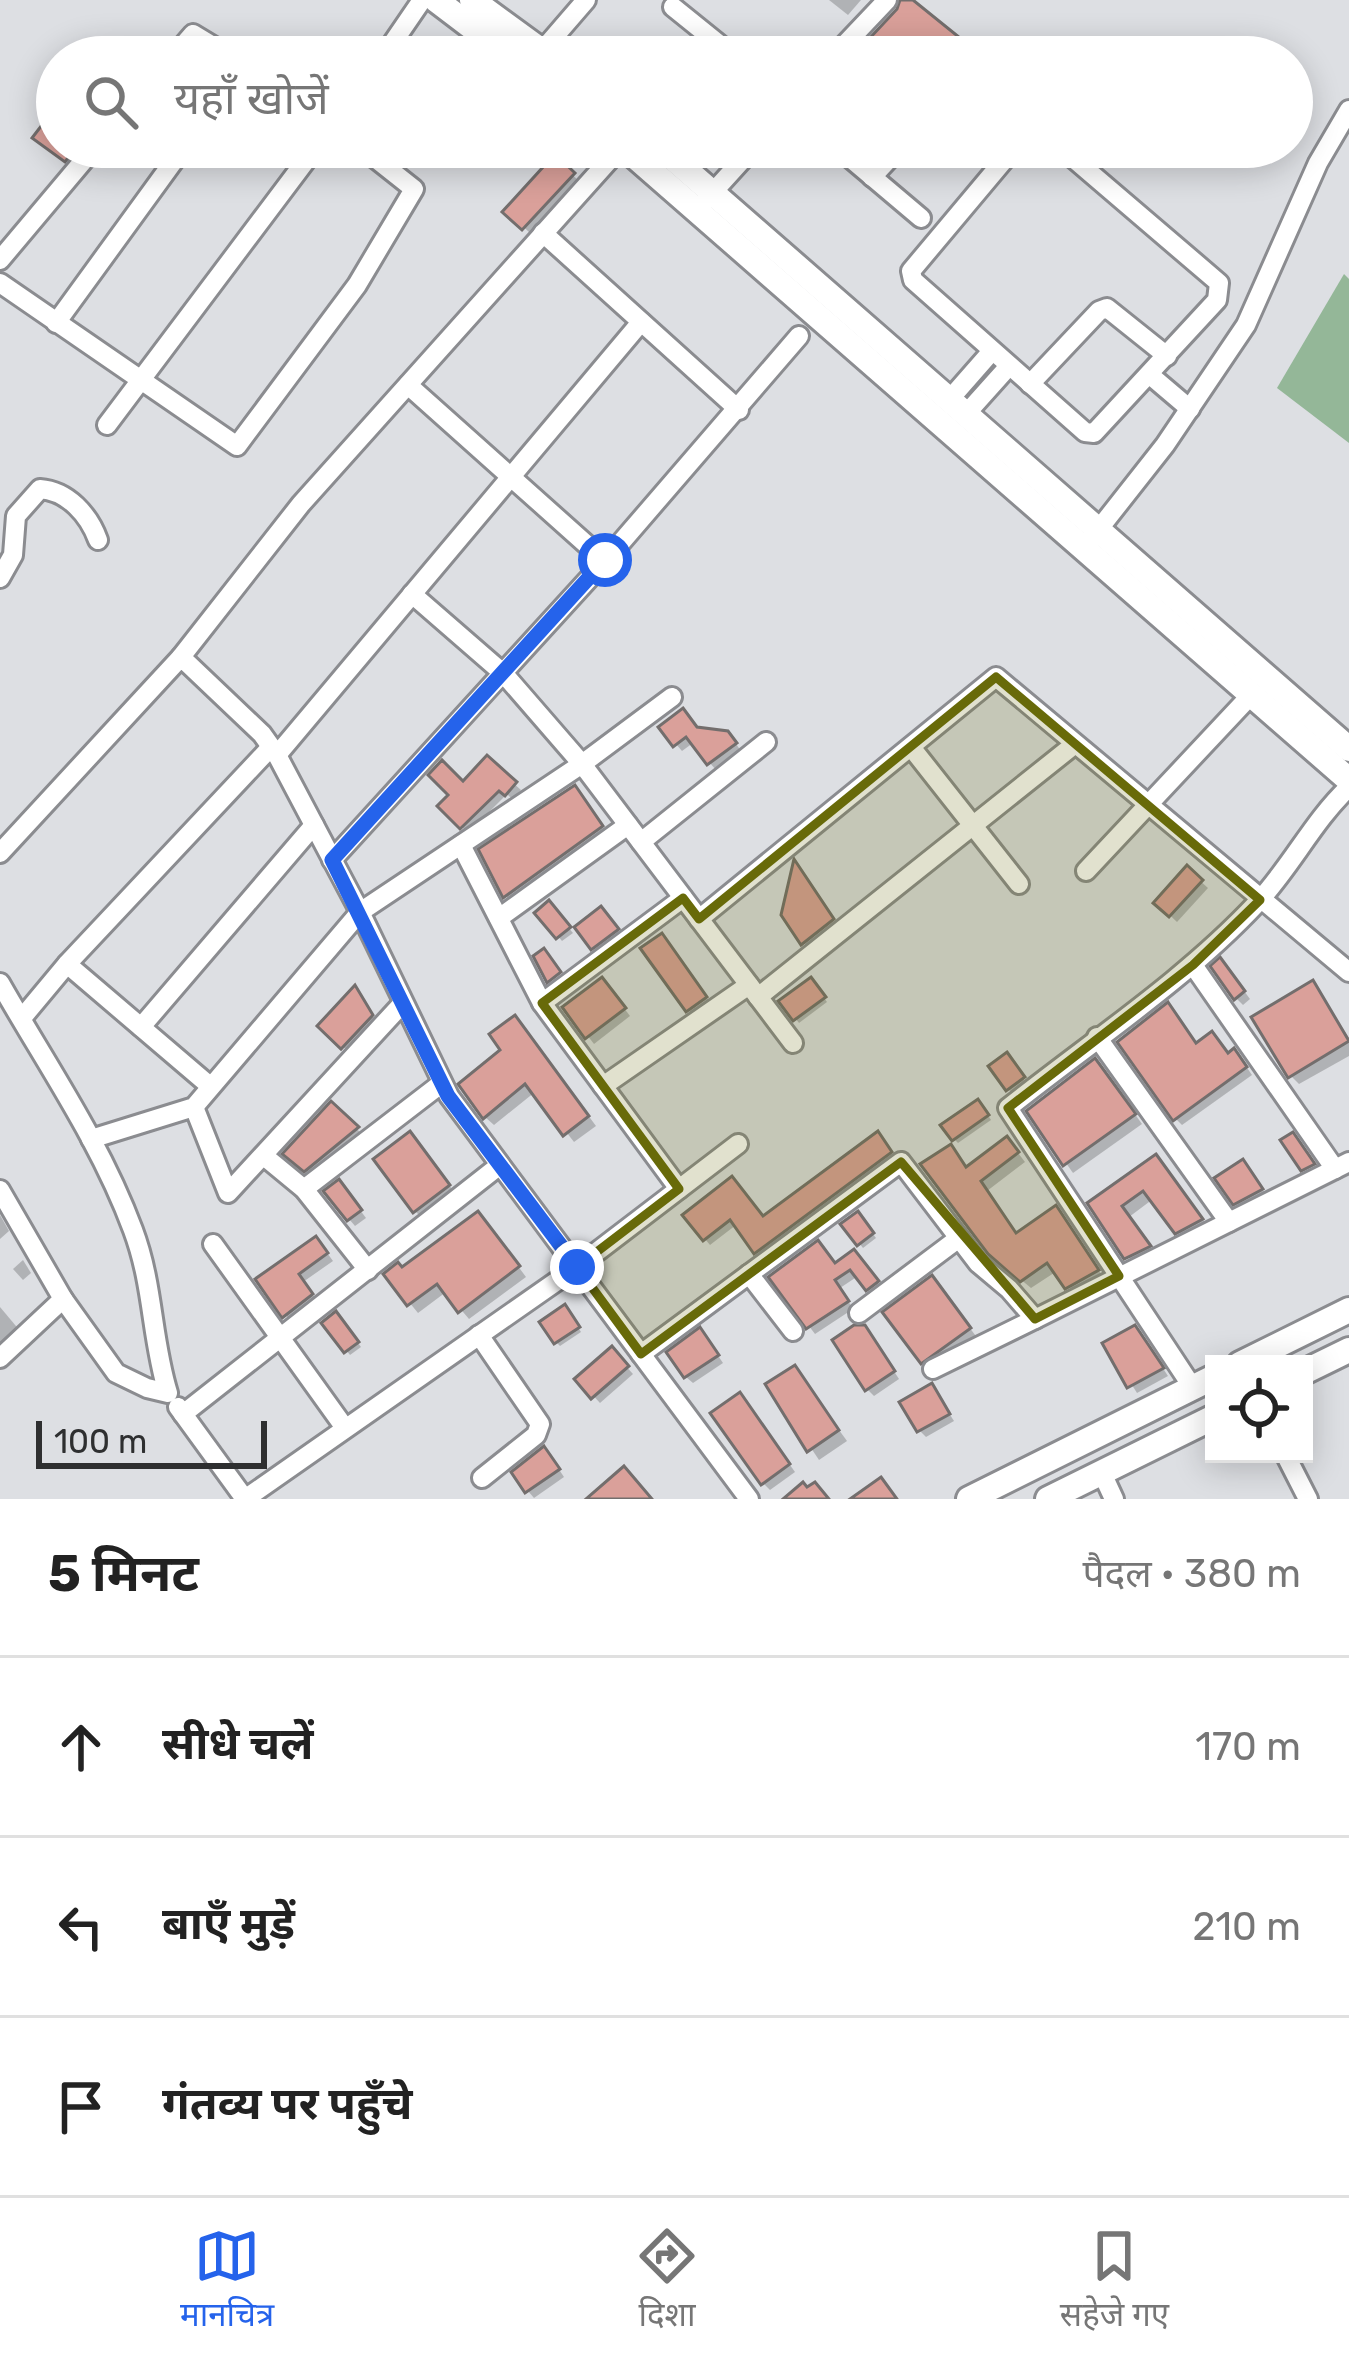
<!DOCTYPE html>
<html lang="hi">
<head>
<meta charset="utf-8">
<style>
  :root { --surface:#fff; --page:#f2f2f2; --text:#222; --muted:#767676; --line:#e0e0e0; --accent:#2563eb }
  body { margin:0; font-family:Rubik,"Noto Sans Devanagari",sans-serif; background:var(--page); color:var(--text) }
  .controls { position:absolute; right:36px; bottom:36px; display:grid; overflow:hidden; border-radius:0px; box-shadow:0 6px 30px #0003 }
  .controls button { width:108px; height:108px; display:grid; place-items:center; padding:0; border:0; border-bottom:3px solid var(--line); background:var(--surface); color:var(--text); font:60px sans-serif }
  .scale { position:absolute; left:36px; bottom:30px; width:231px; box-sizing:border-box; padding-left:12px; border:6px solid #2e2f30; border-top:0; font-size:33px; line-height:42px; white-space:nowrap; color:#2e2f30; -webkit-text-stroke:9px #dddfe3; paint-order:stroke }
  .stop { position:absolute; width:36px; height:36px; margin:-27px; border:9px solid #2563eb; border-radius:50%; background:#fff }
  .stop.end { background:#2563eb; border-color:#fff; box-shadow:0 3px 12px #0008 }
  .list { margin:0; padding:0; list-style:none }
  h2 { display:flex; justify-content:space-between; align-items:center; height:156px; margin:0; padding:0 48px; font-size:51px }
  h2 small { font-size:39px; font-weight:400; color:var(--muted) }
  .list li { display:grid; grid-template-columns:78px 1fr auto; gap:36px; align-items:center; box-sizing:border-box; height:180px; padding:0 48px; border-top:3px solid var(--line) }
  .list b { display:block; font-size:45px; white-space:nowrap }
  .list em { font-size:39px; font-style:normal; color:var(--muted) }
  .icon { flex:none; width:66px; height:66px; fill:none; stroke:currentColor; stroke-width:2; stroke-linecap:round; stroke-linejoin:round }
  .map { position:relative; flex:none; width:1349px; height:1499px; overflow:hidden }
  .search { position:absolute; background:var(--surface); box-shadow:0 6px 30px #0003; left:36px; right:36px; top:36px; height:132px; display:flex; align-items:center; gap:30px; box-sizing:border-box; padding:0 42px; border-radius:66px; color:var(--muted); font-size:45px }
  .sheet { height:696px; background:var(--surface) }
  nav { display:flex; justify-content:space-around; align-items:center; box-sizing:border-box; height:168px; border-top:3px solid var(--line); background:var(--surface); font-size:33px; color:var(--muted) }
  nav a { display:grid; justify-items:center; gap:6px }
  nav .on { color:var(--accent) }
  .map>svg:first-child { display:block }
  .green { fill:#94b798 }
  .shadow { fill:#0003 }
  .building { fill:#daa09a; stroke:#736e6d; stroke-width:3 }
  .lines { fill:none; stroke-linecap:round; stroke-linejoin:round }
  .minor-casing { stroke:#8b8c90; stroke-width:24 }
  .tertiary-casing { stroke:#8b8c90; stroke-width:30 }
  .minor { stroke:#fff; stroke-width:18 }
  .tertiary { stroke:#fff; stroke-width:24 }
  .route { stroke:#2563eb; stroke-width:15 }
  .marked { fill:#686a09; fill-opacity:0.2; stroke:#686a09; stroke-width:9; stroke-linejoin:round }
</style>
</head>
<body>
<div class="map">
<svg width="1349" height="1499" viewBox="0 0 1349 1499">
  <rect width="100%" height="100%" fill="#dddfe3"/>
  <!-- green -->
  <polygon class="green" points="1344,274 1349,279 1349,443 1277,388"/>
  <!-- shadow -->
  <g class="shadow">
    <polygon points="829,0 861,0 848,15"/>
    <polygon points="904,0 963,45 969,51 963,57 861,57"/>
    <polygon points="57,128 57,147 82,147 70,164 40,142"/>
    <polygon points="555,159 579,181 531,234 507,211"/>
    <polygon points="662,728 698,730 734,741 741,751 716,770 693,743 682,751"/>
    <polygon points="487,759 521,790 512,799 507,794 468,833 441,806"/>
    <polygon points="584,798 610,837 515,906 506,896 482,850"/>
    <polygon points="1187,869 1208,888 1177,922 1157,903"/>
    <polygon points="800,870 839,927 810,950 784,915"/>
    <polygon points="548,904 573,933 562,941 538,913"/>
    <polygon points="608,917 623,937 600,955 593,948"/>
    <polygon points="668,944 712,1005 695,1017 688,1010"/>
    <polygon points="1227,968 1250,999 1243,1005 1236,998"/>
    <polygon points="814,984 827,1002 799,1023 782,1001"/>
    <polygon points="1313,984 1349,1038 1349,1056 1299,1084 1289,1074"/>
    <polygon points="608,987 630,1016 594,1044 566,1008"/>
    <polygon points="355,989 378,1024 350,1053 321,1026"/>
    <polygon points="523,1027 596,1126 574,1142 535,1092 494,1125 485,1117 504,1050"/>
    <polygon points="1197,1046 1241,1059 1252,1075 1182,1125 1176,1119"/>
    <polygon points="1010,1060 1026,1082 1012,1093 1008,1089"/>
    <polygon points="1103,1070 1142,1124 1073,1173 1030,1112"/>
    <polygon points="332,1105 363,1135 312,1176 287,1154"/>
    <polygon points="982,1106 991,1120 958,1143 954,1139"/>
    <polygon points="883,1141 896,1159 762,1257 736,1225 710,1245 705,1239 731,1180 763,1219"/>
    <polygon points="416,1142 455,1193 422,1218 415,1211"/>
    <polygon points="950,1148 968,1169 1015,1149 1025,1162 987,1191 1018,1236 1064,1218 1105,1280 1077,1296 1057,1271 1031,1288 1000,1262"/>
    <polygon points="1165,1168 1210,1229 1187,1242 1153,1199 1129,1217 1157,1256 1136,1267 1091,1204"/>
    <polygon points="1249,1169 1267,1196 1243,1210 1236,1203"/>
    <polygon points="345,1190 366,1218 355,1226 349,1219"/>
    <polygon points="0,1215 9,1231 0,1239"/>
    <polygon points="861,1218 876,1238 863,1248 844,1224"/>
    <polygon points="486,1223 526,1277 469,1319 446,1292 418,1313 387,1275 403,1270"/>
    <polygon points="322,1246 333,1261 303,1282 318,1302 291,1322 259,1280"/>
    <polygon points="23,1260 31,1273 23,1280 13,1269"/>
    <polygon points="860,1260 883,1289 875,1296 858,1276 840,1288 853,1309 815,1334 772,1277"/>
    <polygon points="941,1289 978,1339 933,1372 923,1362"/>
    <polygon points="0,1307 21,1332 0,1351"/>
    <polygon points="568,1312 581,1332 560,1346 556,1342"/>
    <polygon points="340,1319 361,1347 350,1355 325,1323"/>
    <polygon points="1141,1335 1168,1376 1137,1393 1106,1344"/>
    <polygon points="871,1336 899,1379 874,1396 867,1389"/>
    <polygon points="706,1338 723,1363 693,1383 686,1377"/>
    <polygon points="612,1351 633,1374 600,1403 578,1379"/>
    <polygon points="794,1368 847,1441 819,1460 769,1385"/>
    <polygon points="932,1387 954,1421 926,1437 919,1430"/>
    <polygon points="746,1403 795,1472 770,1490 763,1483"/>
    <polygon points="550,1456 564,1477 534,1498 528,1491"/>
  </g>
  <!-- building -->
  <g class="building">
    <polygon points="900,0 913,0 965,42 953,57 857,57 854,55 897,9"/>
    <polygon points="48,117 57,124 57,147 76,147 65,162 32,138"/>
    <polygon points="555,154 575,173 522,230 502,212"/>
    <polygon points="683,708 697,727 728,731 737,743 707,765 686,737 673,747 658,727"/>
    <polygon points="487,755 517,782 505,796 499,791 460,829 437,806 448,795 428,775 442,760 463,781"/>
    <polygon points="575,785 603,826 503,898 478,849"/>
    <polygon points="794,859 834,919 801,945 781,915"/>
    <polygon points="1187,865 1203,880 1169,917 1153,903"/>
    <polygon points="549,900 571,927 556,939 534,913"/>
    <polygon points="601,906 619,929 591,950 574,927"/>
    <polygon points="662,933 707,997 686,1012 640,948"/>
    <polygon points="544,948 561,972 547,983 533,956"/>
    <polygon points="1220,957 1245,991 1234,1000 1210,966"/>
    <polygon points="602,977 626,1008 585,1039 562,1007"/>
    <polygon points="811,977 826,997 793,1021 778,1001"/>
    <polygon points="1313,980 1349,1041 1288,1078 1251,1017"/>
    <polygon points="355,985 373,1015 341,1049 317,1026"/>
    <polygon points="1168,1002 1196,1043 1212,1031 1228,1053 1234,1048 1247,1067 1173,1121 1117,1042"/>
    <polygon points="515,1015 589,1116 563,1136 525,1084 483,1119 458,1084 500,1050 489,1034"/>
    <polygon points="1007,1052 1025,1077 1006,1091 988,1066"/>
    <polygon points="1095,1058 1136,1114 1063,1166 1026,1111"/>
    <polygon points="978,1099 989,1115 952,1141 940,1125"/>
    <polygon points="331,1101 359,1127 304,1172 282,1154"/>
    <polygon points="410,1131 450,1185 413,1213 373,1159"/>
    <polygon points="878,1131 892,1152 754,1254 730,1220 703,1241 682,1215 732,1176 763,1216"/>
    <polygon points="1293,1132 1315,1164 1301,1171 1280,1140"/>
    <polygon points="1007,1136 1019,1152 981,1181 1016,1233 1056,1205 1099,1270 1065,1289 1047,1263 1020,1282 988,1254 920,1164 951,1144 966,1167"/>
    <polygon points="1156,1154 1203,1219 1175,1234 1143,1191 1122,1206 1151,1246 1124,1259 1087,1203"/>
    <polygon points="1243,1159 1263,1189 1233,1205 1214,1178"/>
    <polygon points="339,1179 362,1210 347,1221 323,1191"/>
    <polygon points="478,1211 520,1266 458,1313 437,1284 407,1306 383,1274 398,1262 402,1267"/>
    <polygon points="858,1211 874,1233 857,1246 840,1224"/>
    <polygon points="316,1236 328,1253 299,1274 313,1294 282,1318 255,1279"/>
    <polygon points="818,1240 835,1263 854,1249 879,1281 866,1291 850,1270 835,1280 849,1301 806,1329 768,1277"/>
    <polygon points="932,1275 971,1328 921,1364 882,1312"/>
    <polygon points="565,1304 580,1327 554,1344 539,1322"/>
    <polygon points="336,1311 359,1342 344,1353 321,1323"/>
    <polygon points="854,1325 865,1325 895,1371 865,1391 832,1340"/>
    <polygon points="1135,1325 1164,1368 1127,1388 1102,1343"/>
    <polygon points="700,1327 719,1355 684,1378 666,1352"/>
    <polygon points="612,1346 629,1366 591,1399 574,1379"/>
    <polygon points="795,1365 839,1430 807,1452 765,1384"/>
    <polygon points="932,1383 950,1414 917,1432 899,1402"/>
    <polygon points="740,1392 790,1464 761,1485 710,1413"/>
    <polygon points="544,1446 560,1469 525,1493 511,1472"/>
    <polygon points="624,1466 652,1499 586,1499"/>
    <polygon points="881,1477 897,1499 850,1499"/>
    <polygon points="803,1482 807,1487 815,1482 829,1499 783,1499"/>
  </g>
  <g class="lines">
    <!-- minor casing -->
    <g class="minor-casing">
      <g id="minor">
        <polyline points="673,7 735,57"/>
        <polyline points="542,51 586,0"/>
        <polyline points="173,57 193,34 231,57"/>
        <polyline points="383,57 422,0"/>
        <polyline points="833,57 887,0"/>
        <polyline points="837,147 921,218"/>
        <polyline points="1015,147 911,271 913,280 1085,432 1094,433 1217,300 1219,283 1060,147"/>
        <polyline points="872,177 900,147"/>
        <polyline points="705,201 754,147"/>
        <polyline points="543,233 739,410"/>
        <polyline points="0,260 95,147"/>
        <polyline points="0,283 237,446 357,285 414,189 361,147"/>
        <polyline points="56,323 184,147"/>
        <polyline points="1150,375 1190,409"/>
        <polyline points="1030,384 1099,311 1107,308 1167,356"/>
        <polyline points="408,385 605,561"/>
        <polyline points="949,400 992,351"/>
        <polyline points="966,414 1009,366"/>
        <polyline points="107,425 316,147"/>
        <polyline points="1091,539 1165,445 1246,325 1318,163 1349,110"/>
        <path d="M0,578L13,555L16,516L40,489C68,491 89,515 98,540"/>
        <polyline points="412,594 504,674 582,764 793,1043"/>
        <polyline points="181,657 301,504 621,147"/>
        <polyline points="911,747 1019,884"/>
        <polyline points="277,755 641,322"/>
        <polyline points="641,842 766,742"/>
        <polyline points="461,845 542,1003 679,1189"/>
        <polyline points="0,853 181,657 262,734 277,755 360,912 449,1096 749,1499"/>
        <polyline points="332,860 605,561 799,336"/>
        <polyline points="1086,871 1252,694"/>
        <polyline points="499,918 628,825"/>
        <polyline points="699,919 996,677 1349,972"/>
        <polyline points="67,964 210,1086"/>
        <polyline points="1193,965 1335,1169"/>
        <path d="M0,983C46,1064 100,1141 133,1230C154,1286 151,1338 168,1393L147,1388L116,1373L63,1299L0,1190"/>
        <polyline points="758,997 1075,744"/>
        <polyline points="542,1003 683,898"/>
        <polyline points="22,1018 67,964 271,747"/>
        <polyline points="141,1027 314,825"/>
        <polyline points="1097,1037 1229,1222"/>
        <polyline points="603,1086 749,985"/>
        <polyline points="194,1107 228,1193 402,1004"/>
        <polyline points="91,1139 194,1107 360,912 582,764 672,697"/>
        <polyline points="264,1156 304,1189 368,1270"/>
        <polyline points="304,1189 442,1083"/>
        <polyline points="213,1244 345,1428"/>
        <polyline points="749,1274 793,1331"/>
        <polyline points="859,1313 959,1238"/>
        <polyline points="479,1335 540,1424 536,1435 482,1478"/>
        <polyline points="641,1354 901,1162 978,1263 1009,1289 1035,1319 1349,1162"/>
        <polyline points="0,1358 63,1299"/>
        <polyline points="933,1369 1035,1319"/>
        <path d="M1193,1388L1008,1108C1092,1041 1184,981 1257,903C1291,867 1313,821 1349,787"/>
        <polyline points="178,1407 245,1499"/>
        <polyline points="183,1414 500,1165"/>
        <polyline points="1285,1454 1308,1499"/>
        <polyline points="1102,1473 1114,1499"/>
        <polyline points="245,1499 577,1267 738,1144"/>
      </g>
    </g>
    <!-- tertiary casing -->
    <g class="tertiary-casing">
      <g id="tertiary">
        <polyline points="436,0 511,57"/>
        <polyline points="472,0 550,57"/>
        <polyline points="624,147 1349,780"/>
        <polyline points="660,147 1349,749"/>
        <polyline points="1240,1364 1349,1310"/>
        <polyline points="1304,1372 1349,1350"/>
        <polyline points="969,1499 1214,1377"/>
        <polyline points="1048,1499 1214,1417"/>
      </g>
    </g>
    <!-- minor -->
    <use href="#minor" class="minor"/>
    <!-- tertiary -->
    <use href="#tertiary" class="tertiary"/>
  </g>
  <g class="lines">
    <!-- route -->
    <polyline class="route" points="577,1267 448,1096 332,860 605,560"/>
  </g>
  <!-- marked area -->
  <path class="marked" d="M996,677L1260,900L1193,965L1008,1108L1119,1276L1035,1319L901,1162L641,1354L577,1267L679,1189L542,1003L683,898L699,919Z"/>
</svg>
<div class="controls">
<button><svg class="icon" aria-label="locate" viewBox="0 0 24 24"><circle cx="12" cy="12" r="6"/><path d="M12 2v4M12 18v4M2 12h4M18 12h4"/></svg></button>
</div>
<div class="scale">100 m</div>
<div class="stop" style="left:605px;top:560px"></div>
<div class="stop end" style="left:577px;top:1267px"></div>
<div class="search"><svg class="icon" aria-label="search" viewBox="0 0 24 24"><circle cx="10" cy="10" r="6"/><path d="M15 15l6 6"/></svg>यहाँ खोजें</div>
</div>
<section class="sheet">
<h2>5 मिनट<small>पैदल · 380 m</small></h2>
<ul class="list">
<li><svg class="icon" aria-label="ahead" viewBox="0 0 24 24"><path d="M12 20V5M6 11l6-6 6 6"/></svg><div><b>सीधे चलें</b></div><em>170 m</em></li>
<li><svg class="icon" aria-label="left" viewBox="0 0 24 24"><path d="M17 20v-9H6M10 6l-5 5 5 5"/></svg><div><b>बाएँ मुड़ें</b></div><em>210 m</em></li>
<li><svg class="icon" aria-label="arrive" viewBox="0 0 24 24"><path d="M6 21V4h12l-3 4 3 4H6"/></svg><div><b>गंतव्य पर पहुँचे</b></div></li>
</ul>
</section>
<nav>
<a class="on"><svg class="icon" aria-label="map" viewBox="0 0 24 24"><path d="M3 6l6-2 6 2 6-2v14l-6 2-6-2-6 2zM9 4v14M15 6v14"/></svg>मानचित्र</a>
<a><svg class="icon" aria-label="directions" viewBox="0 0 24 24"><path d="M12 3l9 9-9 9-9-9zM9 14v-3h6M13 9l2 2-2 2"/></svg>दिशा</a>
<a><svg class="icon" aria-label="saved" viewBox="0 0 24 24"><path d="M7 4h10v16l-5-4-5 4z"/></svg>सहेजे गए</a>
</nav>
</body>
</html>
